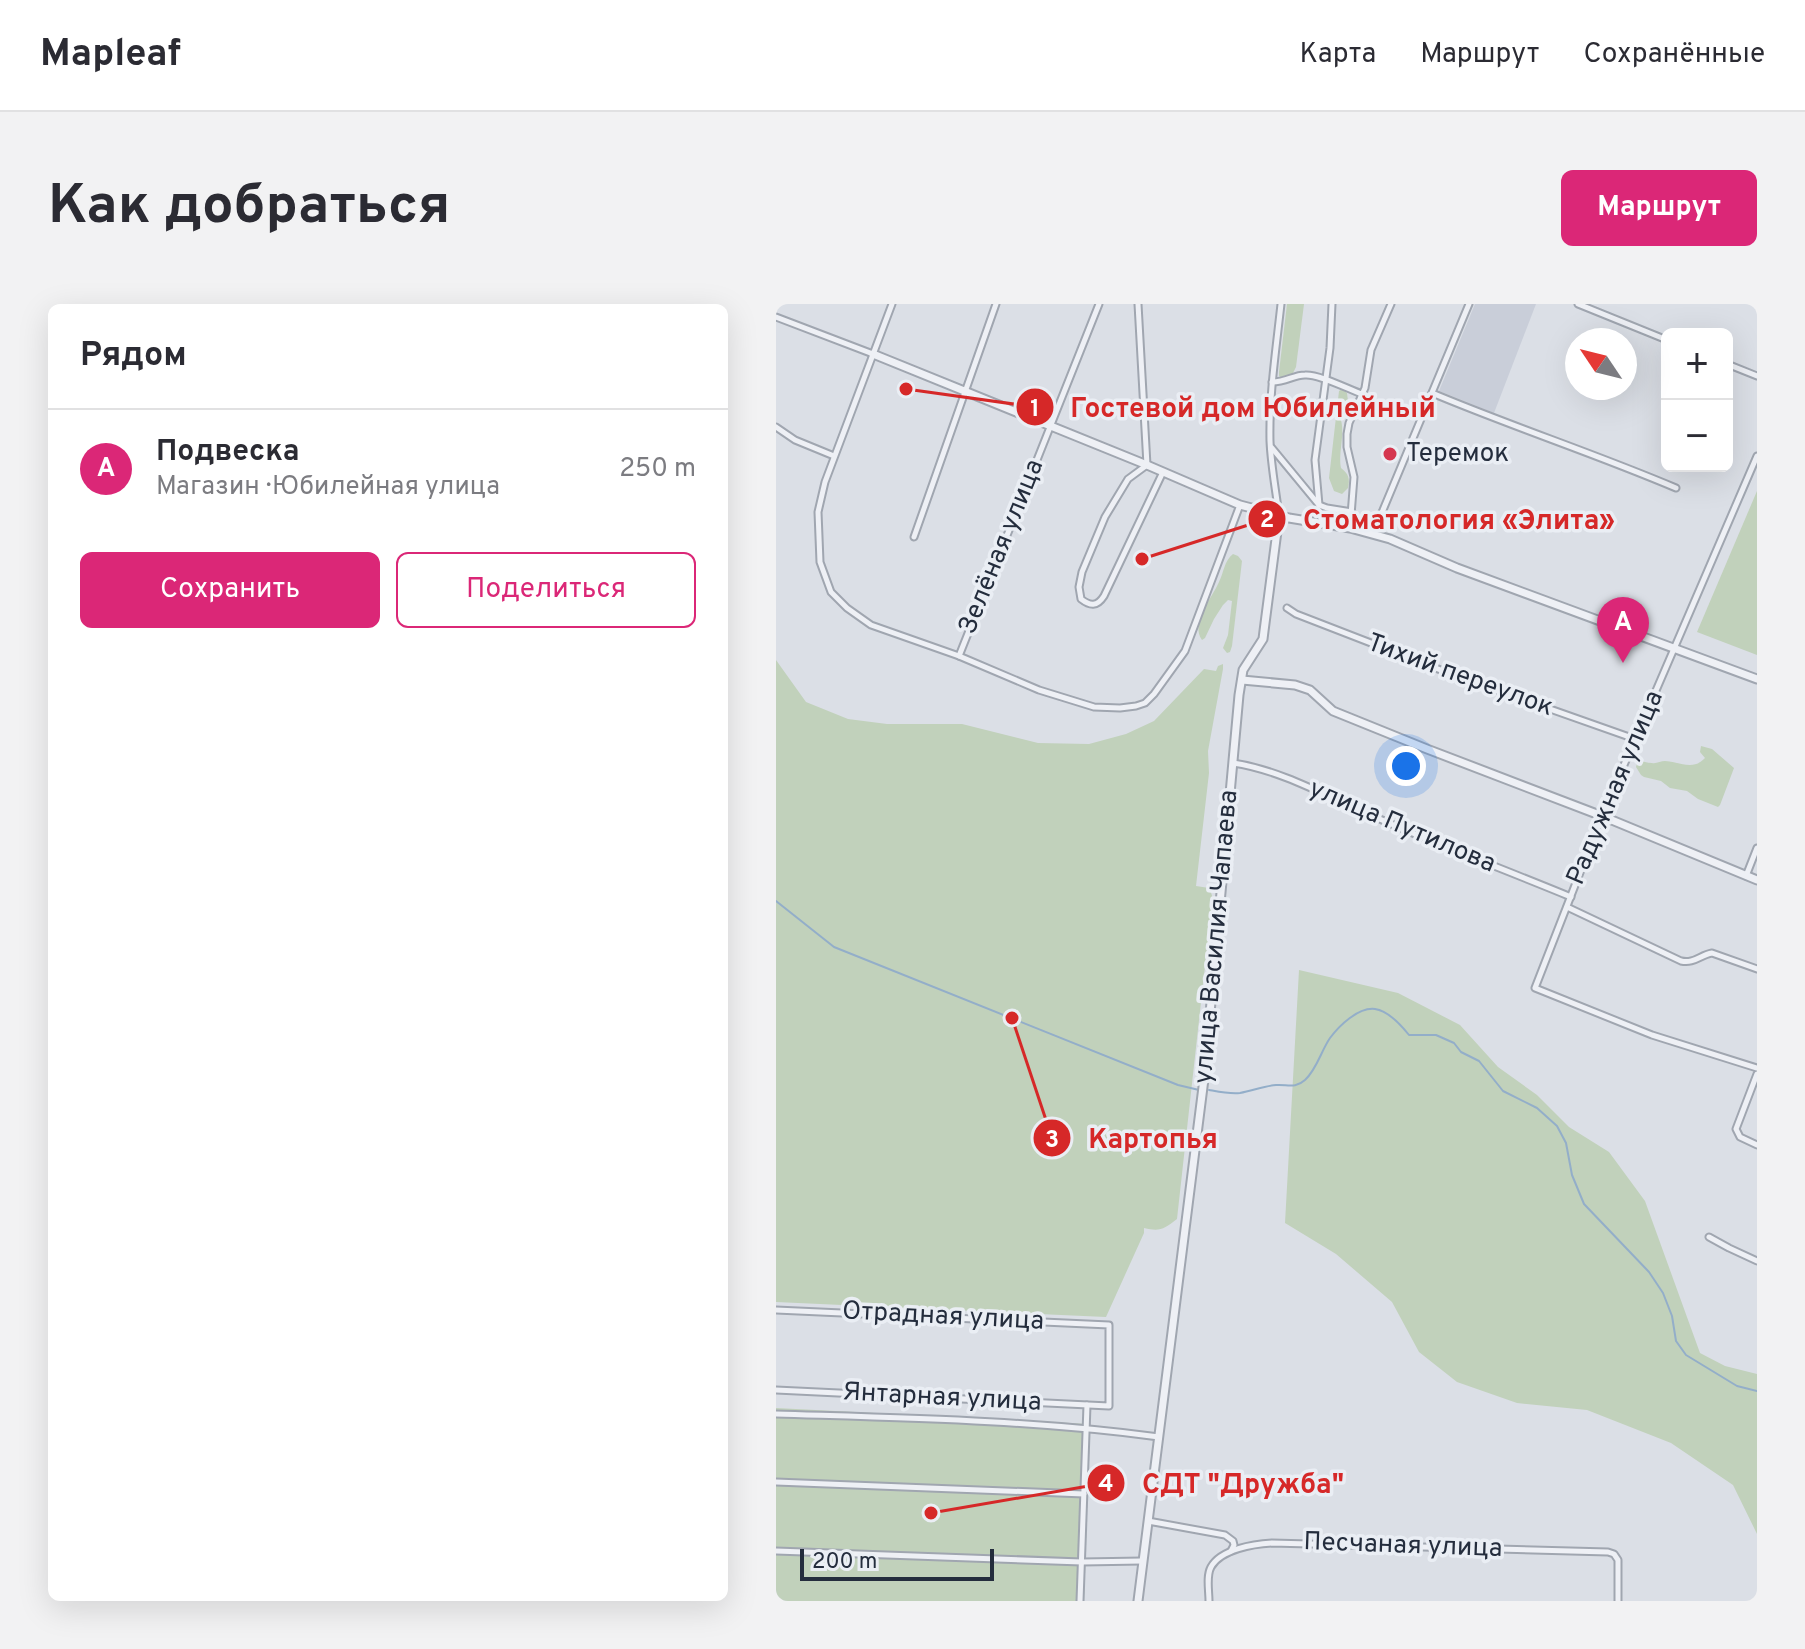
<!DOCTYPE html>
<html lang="ru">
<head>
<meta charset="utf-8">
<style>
  :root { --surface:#fff; --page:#f2f2f3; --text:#2b2b33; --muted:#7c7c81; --line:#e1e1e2; --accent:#db2777 }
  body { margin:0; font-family:Overpass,sans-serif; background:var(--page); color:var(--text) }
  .controls { position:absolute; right:24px; top:24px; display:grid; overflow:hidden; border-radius:12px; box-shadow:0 8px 32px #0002 }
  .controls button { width:72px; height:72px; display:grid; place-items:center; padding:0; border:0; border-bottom:2px solid var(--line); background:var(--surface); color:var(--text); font:40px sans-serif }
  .compass { position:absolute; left:789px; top:24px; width:72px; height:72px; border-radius:50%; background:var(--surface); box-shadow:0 8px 32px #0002; rotate:305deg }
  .scale { position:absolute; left:24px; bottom:20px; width:194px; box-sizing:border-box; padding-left:8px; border:4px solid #242d3d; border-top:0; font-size:22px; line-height:28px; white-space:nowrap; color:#242d3d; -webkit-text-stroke:6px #eaeef4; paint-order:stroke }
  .you { position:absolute; left:630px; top:462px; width:28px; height:28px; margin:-20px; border:6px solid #fff; border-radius:50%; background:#1a73e8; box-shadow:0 0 0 12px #1a73e833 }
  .badge { display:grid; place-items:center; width:52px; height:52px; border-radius:50%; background:var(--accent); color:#fff; font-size:26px; font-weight:700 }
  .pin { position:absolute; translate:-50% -66px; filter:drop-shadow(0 2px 4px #0008) }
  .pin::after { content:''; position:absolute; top:42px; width:28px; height:24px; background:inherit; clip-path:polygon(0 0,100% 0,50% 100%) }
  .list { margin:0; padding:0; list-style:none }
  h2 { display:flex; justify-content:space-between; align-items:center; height:104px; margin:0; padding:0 32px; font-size:34px }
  h2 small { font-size:26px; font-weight:400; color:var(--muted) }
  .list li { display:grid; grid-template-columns:52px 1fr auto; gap:24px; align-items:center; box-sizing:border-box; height:120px; padding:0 32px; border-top:2px solid var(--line) }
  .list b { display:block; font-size:30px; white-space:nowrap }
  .list p { margin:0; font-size:26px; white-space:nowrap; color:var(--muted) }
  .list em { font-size:26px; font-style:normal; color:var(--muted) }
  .actions { display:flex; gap:16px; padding:24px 32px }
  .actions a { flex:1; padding:18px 0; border:2px solid var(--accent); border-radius:12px; text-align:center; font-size:28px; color:var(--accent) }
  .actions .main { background:var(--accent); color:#fff }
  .map { position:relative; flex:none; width:981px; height:1297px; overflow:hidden; border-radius:12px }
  header { display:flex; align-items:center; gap:48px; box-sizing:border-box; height:112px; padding:0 40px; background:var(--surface); border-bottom:2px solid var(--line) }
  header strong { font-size:38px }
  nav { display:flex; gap:44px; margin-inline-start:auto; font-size:28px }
  .intro { display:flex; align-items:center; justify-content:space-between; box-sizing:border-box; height:192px; padding:0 48px }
  h1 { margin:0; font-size:56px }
  .button { padding:20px 36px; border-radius:12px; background:var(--accent); color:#fff; font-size:28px; font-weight:700 }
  main { display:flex; gap:48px; padding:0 48px }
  aside { flex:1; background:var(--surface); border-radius:12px; box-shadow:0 8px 32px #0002 }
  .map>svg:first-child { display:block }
  .built { fill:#c9ced9 }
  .green { fill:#c1d1bb }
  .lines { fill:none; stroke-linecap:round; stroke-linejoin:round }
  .stream { stroke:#93aec9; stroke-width:2 }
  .minor-casing { stroke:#a0a6b0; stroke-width:9 }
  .tertiary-casing { stroke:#a0a6b0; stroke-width:11 }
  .minor { stroke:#eef0f5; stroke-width:5 }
  .tertiary { stroke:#eef0f5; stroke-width:7 }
  .poi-dot { fill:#d5364f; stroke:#eaeef4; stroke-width:3 }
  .labels { text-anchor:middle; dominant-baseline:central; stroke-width:7; stroke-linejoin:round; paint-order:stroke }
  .poi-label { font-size:26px; fill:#242d3d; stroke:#eaeef4; text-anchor:start }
  .street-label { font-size:26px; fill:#242d3d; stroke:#eaeef4 }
  .leader { fill:none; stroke:#d62828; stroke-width:3 }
  .callout-dot { fill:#d62828; stroke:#eaeef4; stroke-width:3 }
  .mark-label { font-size:24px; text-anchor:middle; font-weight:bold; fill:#fff }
  .callout-label { font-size:28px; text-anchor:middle; font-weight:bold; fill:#d62828; stroke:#eaeef4; stroke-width:7; stroke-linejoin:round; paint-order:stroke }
</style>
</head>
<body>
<header>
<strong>Mapleaf</strong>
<nav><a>Карта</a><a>Маршрут</a><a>Сохранённые</a></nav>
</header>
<div class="intro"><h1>Как добраться</h1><a class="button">Маршрут</a></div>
<main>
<aside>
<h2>Рядом<small></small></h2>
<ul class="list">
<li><span class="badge">A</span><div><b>Подвеска</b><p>Магазин · Юбилейная улица</p></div><em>250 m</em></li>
</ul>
<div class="actions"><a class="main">Сохранить</a><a>Поделиться</a></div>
</aside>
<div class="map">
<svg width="981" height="1297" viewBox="0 0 981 1297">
  <rect width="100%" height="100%" fill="#dbdfe6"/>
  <!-- built -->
  <polygon class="built" points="699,0 760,0 718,109 663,87"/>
  <!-- green -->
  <g class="green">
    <polygon points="511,0 528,0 520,63 516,71 506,75 503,72 503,68"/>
    <path d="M566,85L571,89L573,105L564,113C570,129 562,147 565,164C573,170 574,175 572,184L566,190L558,187L553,174L563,87Z"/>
    <polygon points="981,187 981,351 921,328"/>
    <path d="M457,250L462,252L466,257L456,342L454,348L451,349L447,344L452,331L456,297L452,296L447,301L438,315L429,334L426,336C414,319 436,294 443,278C448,268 448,257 457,250Z"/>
    <path d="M0,356L30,398L72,415L111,420H186L262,439L313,440L350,430L378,417L428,365L440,367L442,362L447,360V365L432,447L433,469L420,582L433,584C442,603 438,617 432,635L401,915C388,925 384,928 368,924V929L330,1013L0,998Z"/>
    <path d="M925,442L936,445L958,464L944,501L942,503L922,495L911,487L894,484L885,477L868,473L865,471L860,463L862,456C867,457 871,459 876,459C880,460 885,457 889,457C905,458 917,467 929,454L924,448Z"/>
    <polygon points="523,666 622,689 684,721 722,763 761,791 793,823 833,848 869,897 924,1049 949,1062 981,1070 981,1230 957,1181 895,1139 811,1106 741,1099 681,1078 643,1048 616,998 560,950 509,919"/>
    <polygon points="0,1104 314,1120 308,1297 0,1297"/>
  </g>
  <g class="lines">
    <!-- stream -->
    <g class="stream">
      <polyline points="0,597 58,643 402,781 423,786"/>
      <path d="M433,786C444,788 453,790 464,789C476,787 488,782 500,781C511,780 519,785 529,776C541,765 545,747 554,734C563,722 582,703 599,705C613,707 625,721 633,731H660L678,739L685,748L703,757L727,787L761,804L781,822L790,839L796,871L808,900L873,968L887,989L896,1012L900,1037L910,1051L961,1082L981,1087"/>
    </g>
    <!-- minor casing -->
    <g class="minor-casing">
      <g id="minor">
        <polyline points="116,0 49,178 42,208 44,258 55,288 71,304 95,321 183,352 263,386 318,403 344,404 360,402 369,399 378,390 409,347 464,201"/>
        <path d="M362,0L371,161L352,175L329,213L306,268L303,283L305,295C314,302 321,303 328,292L387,168"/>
        <polyline points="802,0 891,36"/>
        <polyline points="0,13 97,50"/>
        <polyline points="951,60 981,72"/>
        <path d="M496,78C511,78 517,71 529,71C543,70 572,85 586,90"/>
        <path d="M656,89C737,123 820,150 900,184"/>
        <polyline points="0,123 19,136 58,152"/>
        <polyline points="496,144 543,201 551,204 576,208"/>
        <polyline points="981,152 826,512 759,684 876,731 981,764"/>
        <polyline points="543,201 539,156 554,44 556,0"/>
        <path d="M503,212C500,187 495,162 494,137C493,91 500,46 505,0"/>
        <polyline points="574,224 578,173 571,143 571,130 573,119 589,84 595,46 615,0"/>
        <polyline points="592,228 603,214 607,206 693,0"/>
        <polyline points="138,233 220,0"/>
        <polyline points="511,304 520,310 675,370 859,435"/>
        <polyline points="183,352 323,0"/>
        <path d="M457,459C507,466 559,497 606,516C668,543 732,567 795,593"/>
        <polyline points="970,572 981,544"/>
        <path d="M791,603L905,657C918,660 924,651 936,649L981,665"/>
        <polyline points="981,770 960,825 964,833 981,841"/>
        <polyline points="933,933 953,944 981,957"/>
        <polyline points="0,1006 333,1021 333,1102 0,1086"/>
        <path d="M0,1110C128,1114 255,1116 383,1133"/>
        <polyline points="0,1178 308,1190"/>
        <polyline points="372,1217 449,1231 457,1237 458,1241 455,1247"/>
        <polyline points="0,1247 306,1258 366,1257"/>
        <polyline points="304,1297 311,1101"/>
        <path d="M433,1297C433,1287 430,1272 435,1263C445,1245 478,1240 496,1239L832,1248L838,1250L842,1256V1297"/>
      </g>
    </g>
    <!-- tertiary casing -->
    <g class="tertiary-casing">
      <g id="tertiary">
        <polyline points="97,50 371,161 464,201 513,214 574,224 614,235 681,264 981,375"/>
        <polyline points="466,376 519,381 534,386 557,407 651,445 826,512 981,576"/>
        <polyline points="362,1297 428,775 463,391 467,366 487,335 488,327 503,212"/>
      </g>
    </g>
    <!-- minor -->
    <use href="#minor" class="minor"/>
    <!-- tertiary -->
    <use href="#tertiary" class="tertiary"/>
  </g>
  <!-- markers -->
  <circle class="poi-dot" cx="614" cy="150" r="8"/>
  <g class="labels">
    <!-- poi labels -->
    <g class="poi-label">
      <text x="630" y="150">Теремок</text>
    </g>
    <!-- street labels -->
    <g class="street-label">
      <text transform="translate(226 243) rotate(-68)">Зелёная улица</text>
      <text transform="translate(684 372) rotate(20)">Тихий переулок</text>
      <text transform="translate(840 484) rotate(-67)">Радужная улица</text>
      <text transform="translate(626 523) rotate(23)">улица Путилова</text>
      <text transform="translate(441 633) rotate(-85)">улица Василия Чапаева</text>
      <text transform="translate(167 1013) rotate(3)">Отрадная улица</text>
      <text transform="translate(166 1094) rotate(3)">Янтарная улица</text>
      <text transform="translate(627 1242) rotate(2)">Песчаная улица</text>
    </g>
  </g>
  <!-- callouts -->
  <path class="leader" d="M130 85L259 103M366 255L491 215M236 714L276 834M155 1209L330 1179"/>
  <g class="callout-dot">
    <circle cx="130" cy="85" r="8"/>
    <circle cx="366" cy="255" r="8"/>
    <circle cx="236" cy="714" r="8"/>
    <circle cx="155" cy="1209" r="8"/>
    <circle cx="259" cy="103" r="20"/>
    <circle cx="491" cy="215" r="20"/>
    <circle cx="276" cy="834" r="20"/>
    <circle cx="330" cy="1179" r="20"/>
  </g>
  <g class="mark-label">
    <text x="259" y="112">1</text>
    <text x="491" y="223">2</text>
    <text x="276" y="843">3</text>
    <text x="330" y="1187">4</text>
  </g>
  <g class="callout-label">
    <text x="477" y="113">Гостевой дом Юбилейный</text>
    <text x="683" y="225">Стоматология «Элита»</text>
    <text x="377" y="844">Картопья</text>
    <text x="467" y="1189">СДТ "Дружба"</text>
  </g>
</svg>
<div class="controls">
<button>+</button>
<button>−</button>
</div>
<svg class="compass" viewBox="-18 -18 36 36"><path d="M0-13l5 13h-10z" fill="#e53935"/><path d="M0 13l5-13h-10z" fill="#7c7c81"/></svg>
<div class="scale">200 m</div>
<div class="you"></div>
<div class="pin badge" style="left:847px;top:359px">A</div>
</div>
</main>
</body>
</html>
